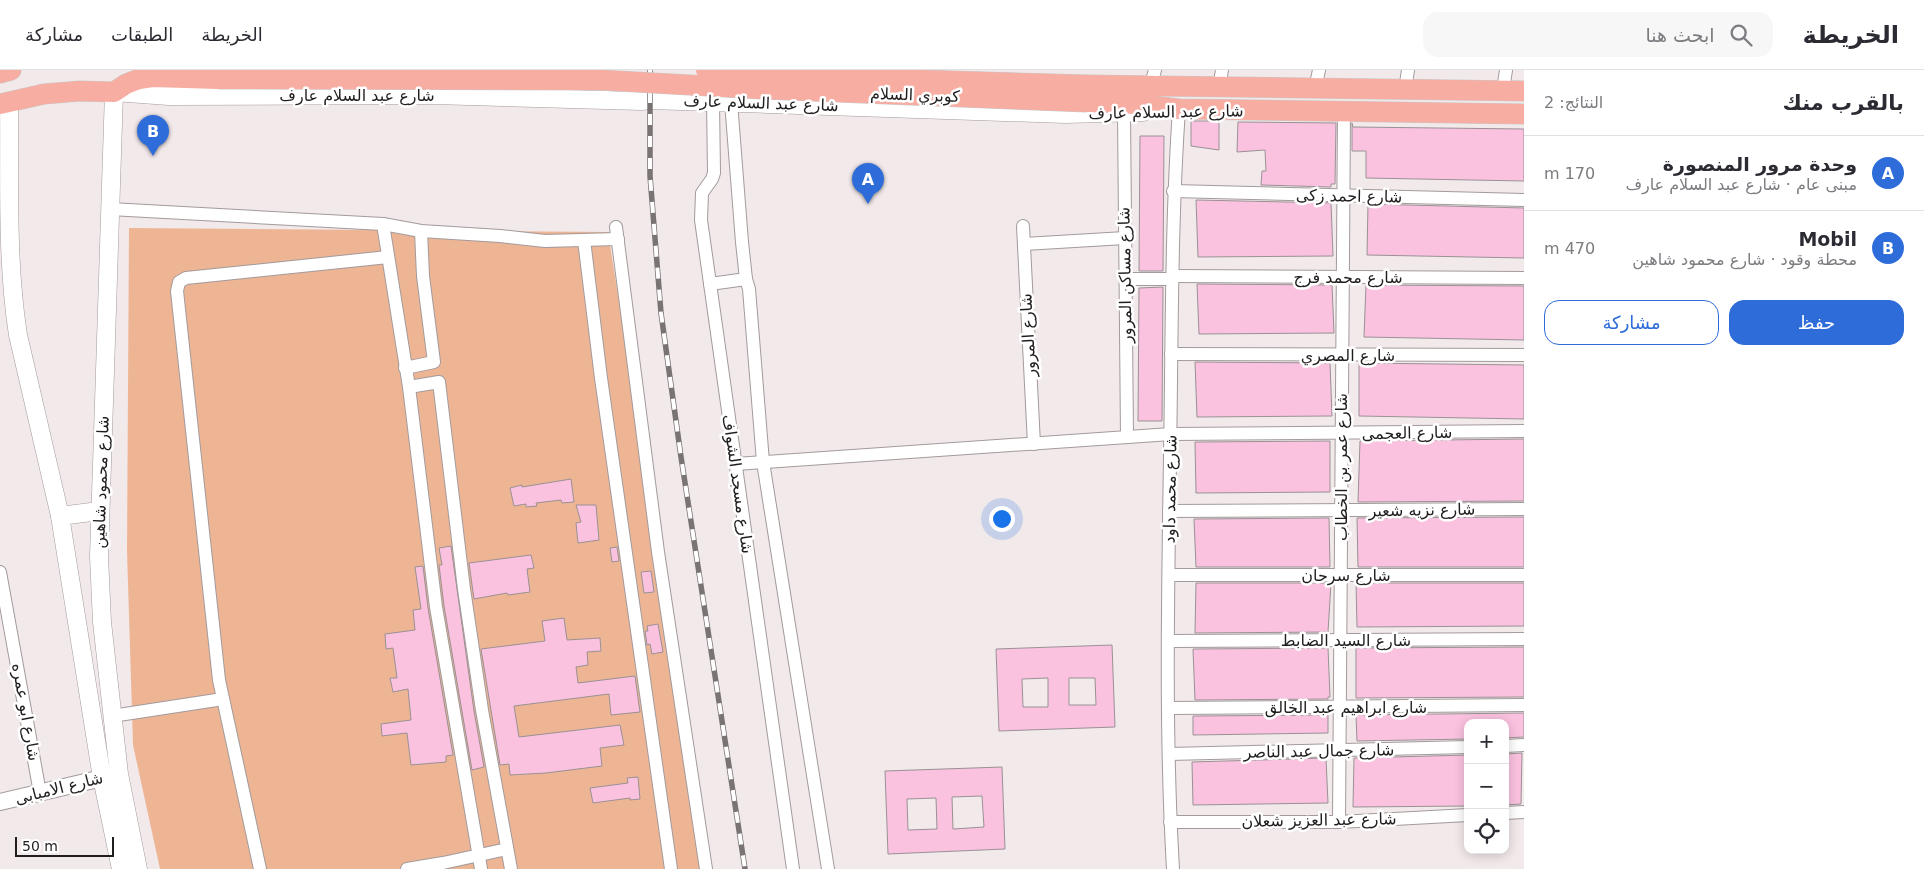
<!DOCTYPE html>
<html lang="ar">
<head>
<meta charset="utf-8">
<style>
  :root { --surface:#fff; --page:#f7f7f7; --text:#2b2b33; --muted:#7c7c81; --line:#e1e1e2; --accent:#2e6cd9 }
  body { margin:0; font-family:"DejaVu Sans",Vazirmatn,sans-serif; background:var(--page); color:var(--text); direction:rtl }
  .controls { position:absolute; right:15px; bottom:15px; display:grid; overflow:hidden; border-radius:10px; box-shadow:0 2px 12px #0003 }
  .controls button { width:45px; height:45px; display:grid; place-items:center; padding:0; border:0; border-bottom:1px solid var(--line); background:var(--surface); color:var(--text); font:25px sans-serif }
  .scale { position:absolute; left:15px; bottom:12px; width:99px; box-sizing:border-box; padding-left:5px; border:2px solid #201d1d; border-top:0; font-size:14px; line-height:18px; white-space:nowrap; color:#201d1d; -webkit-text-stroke:4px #fff; paint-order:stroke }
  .you { position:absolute; left:1001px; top:448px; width:18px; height:18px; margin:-12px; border:4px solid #fff; border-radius:50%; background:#1a73e8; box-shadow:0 0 0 8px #1a73e833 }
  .badge { display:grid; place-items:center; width:32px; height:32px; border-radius:50%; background:var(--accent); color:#fff; font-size:16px; font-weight:700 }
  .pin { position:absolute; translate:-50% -41px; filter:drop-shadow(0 1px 2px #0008) }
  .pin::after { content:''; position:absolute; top:26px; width:18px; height:15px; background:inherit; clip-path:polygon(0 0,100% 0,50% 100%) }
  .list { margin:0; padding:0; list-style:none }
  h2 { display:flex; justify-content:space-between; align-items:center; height:65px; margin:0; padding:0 20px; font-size:21px }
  h2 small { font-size:16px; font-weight:400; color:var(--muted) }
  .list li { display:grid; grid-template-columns:32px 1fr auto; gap:15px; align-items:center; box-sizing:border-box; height:75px; padding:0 20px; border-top:1px solid var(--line) }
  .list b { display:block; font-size:19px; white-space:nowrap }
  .list p { margin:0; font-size:16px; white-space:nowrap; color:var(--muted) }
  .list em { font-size:16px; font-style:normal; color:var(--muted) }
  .actions { display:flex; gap:10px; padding:15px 20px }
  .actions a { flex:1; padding:11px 0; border:1px solid var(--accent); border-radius:15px; text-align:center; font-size:18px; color:var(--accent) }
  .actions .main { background:var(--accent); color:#fff }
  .icon { flex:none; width:28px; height:28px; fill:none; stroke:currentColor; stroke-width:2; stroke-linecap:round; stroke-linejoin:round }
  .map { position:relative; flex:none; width:1524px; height:799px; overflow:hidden; direction:ltr }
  header { display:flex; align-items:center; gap:30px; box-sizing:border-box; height:70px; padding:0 25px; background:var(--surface); border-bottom:1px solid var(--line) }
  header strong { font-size:24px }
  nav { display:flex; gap:28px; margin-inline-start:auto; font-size:18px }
  .search { width:350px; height:45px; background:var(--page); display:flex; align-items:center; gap:12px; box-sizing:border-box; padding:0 18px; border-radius:15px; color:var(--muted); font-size:19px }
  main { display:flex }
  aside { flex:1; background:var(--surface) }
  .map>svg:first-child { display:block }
  .green { fill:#eeb595 }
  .building { fill:#fac2df; stroke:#999195; fill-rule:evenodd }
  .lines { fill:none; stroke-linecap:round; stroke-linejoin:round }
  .minor-casing { stroke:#a39a9b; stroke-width:14 }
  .tertiary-casing { stroke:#a39a9b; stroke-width:18 }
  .secondary-casing { stroke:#a39a9b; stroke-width:19 }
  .primary-casing { stroke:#c9c9c9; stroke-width:21 }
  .minor { stroke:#fff; stroke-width:12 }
  .tertiary { stroke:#fff; stroke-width:16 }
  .secondary { stroke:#fff; stroke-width:18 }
  .primary { stroke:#f8ada3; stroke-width:20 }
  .rail-casing { stroke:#797374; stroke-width:5.5 }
  .rail { stroke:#fff; stroke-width:4; stroke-dasharray:11; stroke-linecap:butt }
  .primary-bridge-casing { stroke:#c9c9c9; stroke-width:21; stroke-linecap:butt }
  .primary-bridge { stroke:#f8ada3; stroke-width:20 }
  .labels { text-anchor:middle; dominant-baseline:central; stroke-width:5; stroke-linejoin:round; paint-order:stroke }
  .street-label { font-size:16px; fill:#201d1d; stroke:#fff }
</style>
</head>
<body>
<header>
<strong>الخريطة</strong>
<div class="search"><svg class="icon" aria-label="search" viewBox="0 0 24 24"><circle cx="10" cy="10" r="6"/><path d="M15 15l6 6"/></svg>ابحث هنا</div>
<nav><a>الخريطة</a><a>الطبقات</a><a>مشاركة</a></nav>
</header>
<main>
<aside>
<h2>بالقرب منك<small>النتائج: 2</small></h2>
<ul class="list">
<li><span class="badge">A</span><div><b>وحدة مرور المنصورة</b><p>مبنى عام · شارع عبد السلام عارف</p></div><em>170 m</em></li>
<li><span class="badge">B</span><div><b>Mobil</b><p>محطة وقود · شارع محمود شاهين</p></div><em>470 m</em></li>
</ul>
<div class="actions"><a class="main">حفظ</a><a>مشاركة</a></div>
</aside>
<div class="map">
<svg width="1524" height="799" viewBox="0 0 1524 799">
  <rect width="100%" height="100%" fill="#f2e9ea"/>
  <!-- green -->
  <polygon class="green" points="129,158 608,162 708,799 160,799 133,675 127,481"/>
  <!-- building -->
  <g class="building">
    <polygon points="1191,51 1219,51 1219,80 1191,76"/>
    <polygon points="1238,52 1336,53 1335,114 1331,114 1331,117 1261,115 1262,101 1266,101 1265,80 1237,82"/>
    <polygon points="1352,53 1353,57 1524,59 1524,111 1366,108 1366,81 1352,81"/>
    <polygon points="1140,66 1164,66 1163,201 1139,201"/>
    <polygon points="1196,130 1331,133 1333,186 1198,187"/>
    <polygon points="1368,134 1524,138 1524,188 1367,185"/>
    <polygon points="1197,214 1332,215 1334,263 1199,264"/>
    <polygon points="1366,215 1524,216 1524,270 1364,267"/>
    <polygon points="1163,217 1162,351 1138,351 1139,218"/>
    <polygon points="1195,292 1330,293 1332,346 1197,347"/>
    <polygon points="1359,293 1524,295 1524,349 1359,346"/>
    <polygon points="1524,369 1524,431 1358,432 1360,371"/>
    <polygon points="1330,371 1330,422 1196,423 1195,372"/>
    <polygon points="571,409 574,432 562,433 561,430 536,433 537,436 526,437 526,434 514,436 510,418 522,415 522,417"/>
    <polygon points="576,435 596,435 599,470 578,473 576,453 581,452"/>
    <polygon points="1524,447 1524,497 1358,497 1357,448"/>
    <polygon points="1329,448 1330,497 1196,497 1194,449"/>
    <polygon points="451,476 474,641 484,697 472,700 444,536 439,495 442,495 439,478"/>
    <polygon points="617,477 619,491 612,492 610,478"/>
    <polygon points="531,485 534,498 527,499 530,522 508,525 507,523 474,529 469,493"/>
    <polygon points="423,496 428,538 453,685 446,686 446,692 411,695 407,663 382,666 381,654 411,650 408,619 393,622 390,608 397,608 393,578 386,579 385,564 415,560 413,540 421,539 415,497"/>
    <polygon points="651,501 654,522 644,523 641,502"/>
    <polygon points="1196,513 1331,513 1328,562 1195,563"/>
    <polygon points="1356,513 1524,513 1524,556 1357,557"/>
    <polygon points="564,548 567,570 600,568 601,581 587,582 588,595 576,597 578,613 635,606 640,642 611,645 609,624 514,636 519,667 620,655 624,675 600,678 602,696 546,703 510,705 509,694 500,695 481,579 545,571 542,551"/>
    <polygon points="658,554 663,582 652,584 650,574 647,575 645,561 648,561 647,556"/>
    <path d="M1112,575L1115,657L999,661L996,579ZM1048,608V637H1023L1022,609ZM1069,608H1095L1096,635H1069Z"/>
    <polygon points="1524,577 1524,627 1356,628 1356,578"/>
    <polygon points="1328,578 1330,627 1328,627 1328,629 1195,630 1193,579"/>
    <polygon points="1524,643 1524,667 1505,668 1505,653 1468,653 1468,669 1357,671 1356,645"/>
    <polygon points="1328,645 1328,663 1193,665 1193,646"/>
    <polygon points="1522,683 1521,734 1505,735 1505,684"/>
    <polygon points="1468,685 1468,736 1353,737 1354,688"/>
    <polygon points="1326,688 1328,733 1193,735 1192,692"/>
    <path d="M1002,697L1005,779L888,784L885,701ZM982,726L984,757L953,759L952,727ZM936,728L937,759L908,760L907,729Z"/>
    <polygon points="638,707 640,729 630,730 630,728 593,733 590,718 628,713 627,708"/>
  </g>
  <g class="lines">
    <!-- minor casing -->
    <g class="minor-casing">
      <g id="minor">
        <polyline points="1153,7 1155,0"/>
        <polyline points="1219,18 1222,0"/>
        <polyline points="1315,19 1319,0"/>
        <polyline points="1405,20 1408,0"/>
        <polyline points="1503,20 1506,0"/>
        <polyline points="713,31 714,103 712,109 702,123 701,150 793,799"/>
        <polyline points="731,32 742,172 746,209"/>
        <polyline points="1124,43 1127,367"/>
        <polyline points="1173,121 1524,130"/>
        <polyline points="110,139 383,154 421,161 500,166 545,171 618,169"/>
        <polyline points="383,154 409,317 436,537 481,799"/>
        <polyline points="1023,156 1034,374"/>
        <polyline points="616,157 658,482 706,799"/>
        <polyline points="584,170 601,308 671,799"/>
        <polyline points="1024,174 1125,168"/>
        <polyline points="1172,206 1524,208"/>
        <polyline points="1126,209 1172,209"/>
        <polyline points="710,214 746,209 749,219 763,392 828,799"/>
        <polyline points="1171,284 1524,285"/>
        <polyline points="405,298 434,292 423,206 421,161"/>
        <polyline points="409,317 439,312 464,519 482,640 511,799"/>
        <polyline points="736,394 1171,364 1524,361"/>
        <polyline points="1169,441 1524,439"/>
        <polyline points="0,502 40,723"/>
        <polyline points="1169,505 1524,505"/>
        <polyline points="1168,571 1524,569"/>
        <polyline points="1169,638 1524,635"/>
        <polyline points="112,646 223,629"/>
        <polyline points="1505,676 1524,675"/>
        <polyline points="1169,684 1468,677"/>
        <polyline points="1505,743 1524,742"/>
        <polyline points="1170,752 1339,752 1468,745"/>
        <polyline points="1339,752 1344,42"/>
        <polyline points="260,799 219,610 177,221 179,212 186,208 388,187"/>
        <polyline points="407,799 443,793 507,779"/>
        <path d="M1173,799C1165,662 1168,524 1170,386C1172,270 1171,155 1179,39"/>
      </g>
    </g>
    <!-- tertiary casing -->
    <g class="tertiary-casing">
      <polyline id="tertiary" points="0,732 115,705"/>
    </g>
    <!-- secondary casing -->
    <g class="secondary-casing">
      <g id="secondary">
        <path d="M9,32C10,109 6,188 18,265L60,446L102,708L121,799"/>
        <polyline points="60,446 99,441"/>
        <polyline points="138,799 119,704 102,552 99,487 114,22 169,26 434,25 641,31 650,30 1065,44 1143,42"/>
      </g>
    </g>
    <!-- primary casing -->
    <g class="primary-casing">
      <g id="primary">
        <polyline points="0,3 11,0"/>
        <polyline points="1087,15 1524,21"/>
        <polyline points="1087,32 1136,34 1179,39 1524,44"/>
        <polyline points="0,34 44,24 80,21 114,22 126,14 139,9 152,7 218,9"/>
      </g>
    </g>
    <!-- minor -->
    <use href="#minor" class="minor"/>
    <!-- tertiary -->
    <use href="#tertiary" class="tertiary"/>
    <!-- secondary -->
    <use href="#secondary" class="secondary"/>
    <!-- primary -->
    <use href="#primary" class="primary"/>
    <!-- rail casing -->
    <g class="rail-casing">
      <polyline id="rail" points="650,0 650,106 661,243 681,387 745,799"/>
    </g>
    <!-- rail -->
    <use href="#rail" class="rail"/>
    <!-- primary-bridge casing -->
    <g class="primary-bridge-casing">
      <g id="primary-bridge">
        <polyline points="706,0 919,10 1087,15"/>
        <polyline points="218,9 600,10 761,19 1087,32"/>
      </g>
    </g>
    <!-- primary-bridge -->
    <use href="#primary-bridge" class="primary-bridge"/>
  </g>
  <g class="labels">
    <!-- street labels -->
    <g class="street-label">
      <text x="357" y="25">شارع عبد السلام عارف</text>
      <text transform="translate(915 25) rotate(2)">كوبري السلام</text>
      <text transform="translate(761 33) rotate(2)">شارع عبد السلام عارف</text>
      <text transform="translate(1166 42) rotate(-1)">شارع عبد السلام عارف</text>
      <text transform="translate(1349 126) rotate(1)">شارع احمد زكى</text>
      <text transform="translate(1125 205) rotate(-91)">شارع مساكن المرور</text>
      <text x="1348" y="207">شارع محمد فرج</text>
      <text transform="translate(1028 265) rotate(-93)">شارع المرور</text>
      <text x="1348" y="285">شارع المصري</text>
      <text transform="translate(1407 363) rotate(-1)">شارع العجمى</text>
      <text transform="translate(1341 397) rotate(-90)">شارع عمر بن الخطاب</text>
      <text transform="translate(101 412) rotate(-88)">شارع محمود شاهين</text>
      <text transform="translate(738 414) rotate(82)">شارع مسجد الشواف</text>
      <text transform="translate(1170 419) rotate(-89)">شارع محمد داود</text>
      <text transform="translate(1422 440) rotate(-1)">شارع نزيه شعير</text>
      <text x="1346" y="505">شارع سرحان</text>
      <text x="1346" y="570">شارع السيد الضابط</text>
      <text x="1346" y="637">شارع ابراهيم عبد الخالق</text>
      <text transform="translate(26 642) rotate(80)">شارع ابو عمره</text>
      <text transform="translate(1319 681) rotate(-1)">شارع جمال عبد الناصر</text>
      <text transform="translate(59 718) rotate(-14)">شارع الامبابى</text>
      <text transform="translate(1319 750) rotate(-1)">شارع عبد العزيز شعلان</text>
    </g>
  </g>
</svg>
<div class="controls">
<button>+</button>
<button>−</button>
<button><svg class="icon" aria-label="locate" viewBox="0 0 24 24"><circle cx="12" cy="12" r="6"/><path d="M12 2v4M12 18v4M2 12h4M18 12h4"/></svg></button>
</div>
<div class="scale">50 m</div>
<div class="you"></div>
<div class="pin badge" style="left:868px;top:134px">A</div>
<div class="pin badge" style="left:153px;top:86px">B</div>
</div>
</main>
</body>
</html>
